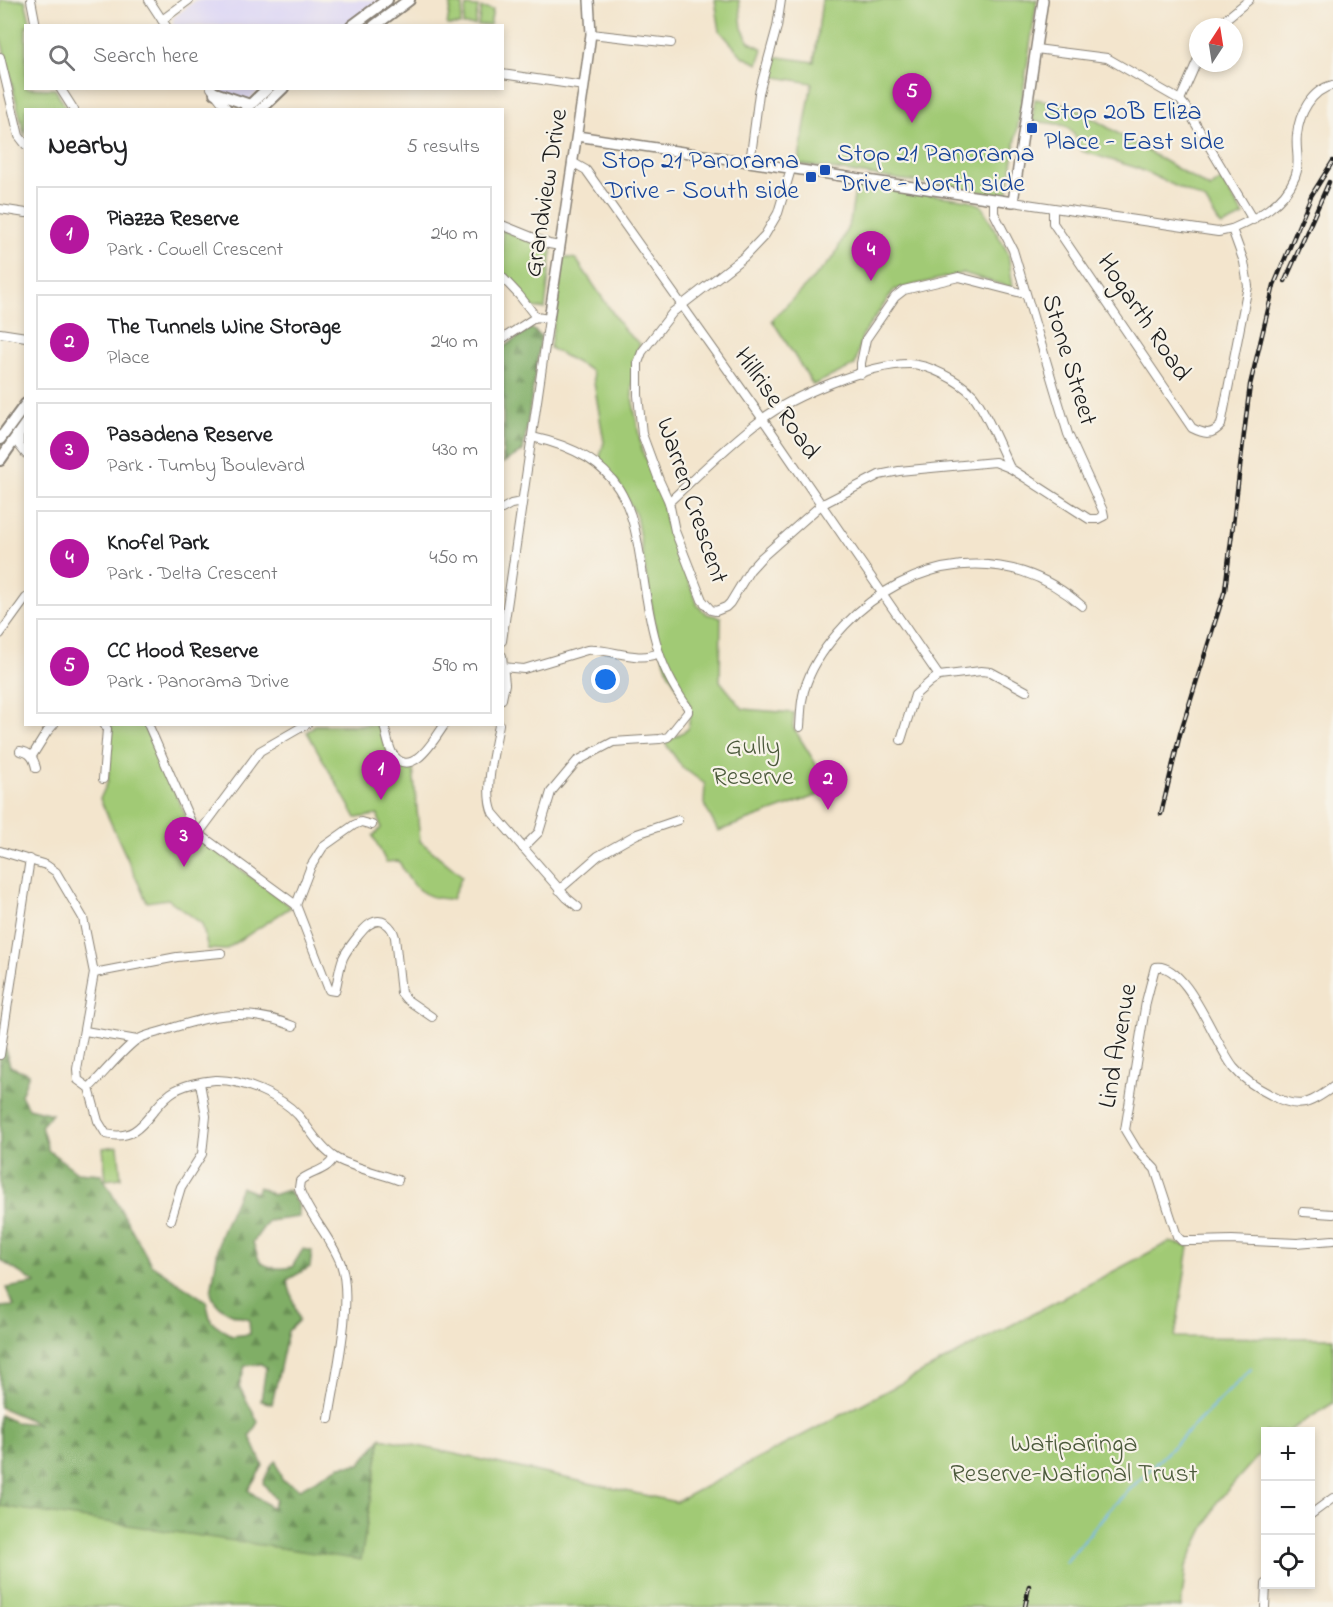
<!DOCTYPE html>
<html lang="en">
<head>
<meta charset="utf-8">
<style>
  :root { --surface:#fff; --page:#f6f6f6; --text:#202124; --muted:#757577; --line:#e0e0e0; --accent:#b5179e }
  body { margin:0; font-family:"Indie Flower",sans-serif; background:var(--page); color:var(--text) }
  .controls { position:absolute; right:18px; bottom:18px; display:grid; overflow:hidden; border-radius:0px; box-shadow:0 3px 9px #0003 }
  .controls button { width:54px; height:54px; display:grid; place-items:center; padding:0; border:0; border-bottom:2px solid var(--line); background:var(--surface); color:var(--text); font:30px sans-serif }
  .compass { position:absolute; left:1189px; top:18px; width:54px; height:54px; border-radius:50%; background:var(--surface); box-shadow:0 3px 9px #0003; rotate:12deg }
  .you { position:absolute; left:606px; top:680px; width:21px; height:21px; margin:-15px; border:4px solid #fff; border-radius:50%; background:#1a73e8; box-shadow:0 0 0 9px #1a73e833 }
  .badge { display:grid; place-items:center; width:39px; height:39px; border-radius:50%; background:var(--accent); color:#fff; font-size:20px; font-weight:700 }
  .pin { position:absolute; translate:-50% -50px; filter:drop-shadow(0 2px 3px #0008) }
  .pin::after { content:''; position:absolute; top:32px; width:21px; height:18px; background:inherit; clip-path:polygon(0 0,100% 0,50% 100%) }
  .list { margin:0; padding:0; list-style:none }
  h2 { display:flex; justify-content:space-between; align-items:center; height:78px; margin:0; padding:0 24px; font-size:26px }
  h2 small { font-size:20px; font-weight:400; color:var(--muted) }
  .list li { display:grid; grid-template-columns:39px 1fr auto; gap:18px; align-items:center; box-sizing:border-box; height:96px; margin:0 12px 12px; padding:0 12px; border:2px solid var(--line); border-radius:0px }
  .list b { display:block; font-size:22px; white-space:nowrap }
  .list p { margin:0; font-size:20px; white-space:nowrap; color:var(--muted) }
  .list em { font-size:20px; font-style:normal; color:var(--muted) }
  .icon { flex:none; width:33px; height:33px; fill:none; stroke:currentColor; stroke-width:2; stroke-linecap:round; stroke-linejoin:round }
  .map { position:relative; flex:none; width:1333px; height:1607px; overflow:hidden }
  .search { position:absolute; background:var(--surface); box-shadow:0 3px 9px #0003; left:24px; top:24px; width:480px; height:66px; display:flex; align-items:center; gap:15px; box-sizing:border-box; padding:0 21px; border-radius:0px; color:var(--muted); font-size:22px }
  .panel { position:absolute; background:var(--surface); box-shadow:0 3px 9px #0003; left:24px; top:108px; width:480px; height:618px; border-radius:0px }
  .map>svg:first-child { display:block }
  .built { fill:#dcd6f6 }
  .forest { fill:url(#forest-firs); stroke:#4e6541; stroke-width:1.5 }
  .green { fill:#a1ca75; stroke:#5e7348; stroke-width:1.5 }
  .lines { fill:none; stroke-linecap:round; stroke-linejoin:round }
  .stream { stroke:#78b9ed; stroke-width:2 }
  .minor-casing { stroke:#888074; stroke-width:10 }
  .tertiary-casing { stroke:#888074; stroke-width:12 }
  .secondary-casing { stroke:#888074; stroke-width:14 }
  .minor { stroke:#fff; stroke-width:8 }
  .tertiary { stroke:#fff; stroke-width:9 }
  .secondary { stroke:#fff; stroke-width:10 }
  .rail-casing { stroke:#1c1c1c; stroke-width:4.5 }
  .rail { stroke:#f7f3e8; stroke-width:2; stroke-dasharray:7; stroke-linecap:butt }
  .transit-dot { fill:#1a4fb4; stroke:#f7f3e8; stroke-width:2 }
  .labels { text-anchor:middle; dominant-baseline:central; stroke-width:4.5; stroke-linejoin:round; paint-order:stroke }
  .transit-label { font-size:26px; fill:#164399; stroke:#f7f3e8; text-anchor:start }
  .street-label { font-size:26px; fill:#1c1c1c; stroke:#f7f3e8 }
  .park-label { font-size:26px; fill:#4b593b; stroke:#f7f3e8 }
</style>
</head>
<body>
<div class="map">
<svg width="1333" height="1607" viewBox="0 0 1333 1607">
  <defs>
    <pattern id="forest-firs" width="22" height="20" patternUnits="userSpaceOnUse" patternTransform="scale(1.5)"><rect width="22" height="20" fill="#80ae66"/><path d="M5 1l3.5 6h-7zM16 11l3.5 6h-7z" fill="#688d53"/></pattern>
  </defs>
  <rect width="100%" height="100%" fill="#f7f3e8"/>
  <filter id="ink" filterUnits="userSpaceOnUse"><feTurbulence type="fractalNoise" baseFrequency=".0167" numOctaves="2"/><feDisplacementMap in="SourceGraphic" scale="12" xChannelSelector="R" yChannelSelector="G"/><feConvolveMatrix kernelMatrix="1 2 1 2 8 2 1 2 1" color-interpolation-filters="sRGB"/></filter>
  <filter id="wash" filterUnits="userSpaceOnUse"><feTurbulence type="fractalNoise" baseFrequency=".008" numOctaves="4" result="noise"/><feDisplacementMap in="SourceGraphic" scale="24" xChannelSelector="R" yChannelSelector="G"/><feGaussianBlur stdDeviation="1.35" result="paint"/><feColorMatrix in="noise" values="0 0 0 0 0 0 0 0 0 0 0 0 0 0 0 0 0 1.4 0 .05"/><feComposite in="paint" operator="in"/></filter>
  <g filter="url(#wash)">
    <rect width="100%" height="100%" fill="#f3e5cd"/>
    <!-- built -->
    <g class="built">
      <polygon points="196,0 380,0 346,25 173,26 173,18"/>
      <polygon points="220,89 261,89 245,103 224,94"/>
    </g>
    <!-- forest -->
    <g class="forest">
      <polygon points="531,328 541,336 523,451 503,463 503,348"/>
      <path d="M0,1049L6,1050L10,1066L29,1074L21,1095L28,1108L52,1114L41,1126L48,1150L77,1172L101,1174L151,1264L206,1301L211,1321L232,1336L250,1334L249,1319C234,1316 215,1310 211,1293L220,1236L241,1187L256,1193L259,1187L273,1195L288,1190L298,1204L299,1217L268,1221L253,1242C255,1248 257,1256 260,1261C267,1269 283,1269 292,1267L303,1249L312,1251L310,1267L287,1280L299,1320L288,1331L272,1404L261,1401L266,1367L261,1364L245,1366L239,1386L258,1422L250,1436L263,1466L248,1490L272,1508L276,1500L263,1483L272,1464L276,1461L282,1480L300,1489L340,1466L360,1464L381,1438L361,1560L349,1558L0,1607V1415L15,1422L39,1424L0,1407V1307L14,1306L6,1288L36,1283L0,1260Z"/>
    </g>
    <!-- green -->
    <g class="green">
      <polygon points="0,0 25,0 31,25 26,26 26,88 55,89 67,109 26,110 25,137 0,35"/>
      <polygon points="715,0 739,0 742,28 749,42 763,49 758,64 742,56 720,31"/>
      <polygon points="822,0 1037,0 1008,191 1002,195 798,164 812,83 770,76 773,56 814,62"/>
      <polygon points="451,3 463,5 460,25 447,25"/>
      <polygon points="466,6 478,7 475,25 463,25"/>
      <polygon points="481,8 493,10 490,25 478,25"/>
      <path d="M1035,99L1070,105L1210,188L1221,180L1244,216L1221,226L1205,200L1137,168L1081,151C1072,120 1061,125 1032,121Z"/>
      <polygon points="856,184 969,200 981,205 1008,253 1013,288 963,273 894,290 862,336 855,365 813,385 772,320 834,257 850,222"/>
      <polygon points="502,230 552,250 545,309 532,307 503,273"/>
      <polygon points="564,257 576,259 625,331 640,344 633,360 632,397 642,451 661,493 667,526 698,606 707,614 721,617 720,681 743,709 794,713 793,727 832,790 718,831 704,804 705,784 682,767 665,743 688,729 691,707 669,674 657,638 636,515 618,482 599,460 604,442 592,371 550,348"/>
      <polygon points="109,725 144,725 194,834 291,907 225,950 208,949 202,924 168,899 147,902 100,799 108,781 112,730"/>
      <path d="M315,725H379C386,746 386,764 413,767L420,841L462,876L452,899C423,900 410,886 399,861L386,862L373,836L381,828L378,815L356,818L307,732Z"/>
      <polygon points="118,1146 121,1178 106,1180 103,1148"/>
      <polygon points="1169,1242 1189,1246 1175,1337 1333,1338 1333,1403 1289,1431 1266,1432 1265,1448 1217,1502 1186,1566 1181,1607 0,1607 0,1506 361,1560 381,1438 676,1502"/>
    </g>
    <g class="lines">
      <!-- stream -->
      <polyline class="stream" points="1066,1562 1109,1510 1251,1369"/>
    </g>
  </g>
  <g filter="url(#ink)">
    <g class="lines">
      <!-- minor casing -->
      <g class="minor-casing">
        <g id="minor">
          <polyline points="31,0 36,26"/>
          <polyline points="149,0 166,26"/>
          <polyline points="162,20 189,0"/>
          <polyline points="1216,27 1249,0"/>
          <polyline points="591,34 671,43"/>
          <polyline points="1036,49 1107,58 1180,100 1185,106 1253,220"/>
          <polyline points="0,57 19,136 26,145"/>
          <polyline points="502,74 584,86"/>
          <polyline points="60,88 74,110"/>
          <polyline points="211,88 228,110"/>
          <polyline points="1180,100 1198,59"/>
          <polyline points="572,162 586,170 762,418 939,676"/>
          <polyline points="750,163 759,93 777,27 781,0"/>
          <polyline points="791,169 778,213 765,235 744,257 673,312 642,352 638,363 638,395 642,434 659,480 669,502 675,531 702,600 711,610 716,611 726,607 730,603 750,570 761,558 821,505 879,475 899,471 995,462 1010,468 1089,519 1098,519 1104,516 1103,511 1068,434 1013,250 994,213 994,199"/>
          <polyline points="1013,202 1218,232 1232,229"/>
          <path d="M1053,208V223L1192,428C1204,434 1212,436 1221,425L1248,286L1244,262L1232,229C1257,218 1284,204 1295,177C1301,163 1295,149 1297,135C1299,114 1311,90 1333,85"/>
          <polyline points="0,209 26,213"/>
          <polyline points="502,225 549,244 560,246"/>
          <polyline points="502,277 519,295 536,317"/>
          <polyline points="0,333 26,337"/>
          <polyline points="502,339 536,317 549,319 502,641"/>
          <polyline points="861,374 861,363 866,339 895,297 904,290 959,277 1025,294"/>
          <polyline points="19,433 19,445 26,454"/>
          <path d="M669,502C699,474 729,444 761,420C792,396 869,364 909,364C928,364 960,381 973,395C986,411 1001,449 1010,468"/>
          <polyline points="502,509 511,504 522,502"/>
          <polyline points="0,634 26,598"/>
          <polyline points="502,656 505,684 502,699"/>
          <path d="M502,667L524,669L587,650C610,648 637,663 659,653"/>
          <path d="M148,724L195,831L296,905L329,990L335,991C338,981 339,968 343,958C346,951 363,928 370,924C382,916 392,926 395,937L401,993L406,999L432,1017"/>
          <path d="M384,724C386,733 388,745 392,753C411,782 435,738 445,724"/>
          <path d="M499,724C495,749 483,790 493,813L567,898L578,907"/>
          <path d="M800,727C801,712 801,696 807,682C815,660 829,642 845,625C910,556 1008,541 1082,606"/>
          <polyline points="901,740 915,695 931,681 939,676 981,671 991,672 1026,691"/>
          <path d="M20,751C30,752 34,758 36,768"/>
          <polyline points="32,756 47,732 54,724"/>
          <polyline points="103,779 107,729 104,724"/>
          <polyline points="199,833 260,751 307,724"/>
          <path d="M523,848L539,832L551,792L577,761L613,742L660,739L668,737L688,712V708C673,687 662,667 656,642C629,547 656,464 532,437"/>
          <path d="M0,851L46,865L56,872L83,918L94,973L77,1069L78,1080L89,1088L98,1121L106,1134C142,1143 147,1111 171,1093C182,1085 201,1081 215,1080C241,1079 281,1096 298,1115C309,1128 319,1147 334,1157C347,1166 382,1174 398,1180"/>
          <polyline points="559,890 598,856 637,834 678,820"/>
          <polyline points="296,905 311,866 323,847 354,825 361,822 372,825"/>
          <polyline points="94,973 177,957 221,953"/>
          <polyline points="85,1031 137,1040"/>
          <polyline points="0,1055 30,859"/>
          <path d="M1333,1087C1309,1105 1298,1110 1271,1095C1257,1088 1243,1079 1234,1068C1216,1047 1187,961 1155,967L1146,1002L1125,1130L1137,1150L1155,1169L1177,1236L1182,1241H1194L1232,1240L1297,1243L1333,1240"/>
          <path d="M89,1088C104,1073 119,1054 135,1041C143,1035 157,1033 166,1030C211,1015 247,1007 293,1026"/>
          <polyline points="1303,1212 1333,1214"/>
          <polyline points="171,1220 181,1187 202,1154 206,1116 200,1083"/>
          <path d="M329,1419C335,1378 354,1301 341,1264C331,1237 308,1215 299,1188L300,1181C310,1171 327,1172 334,1157"/>
          <polyline points="1310,1515 1333,1498"/>
          <polyline points="1265,1607 1266,1584"/>
        </g>
      </g>
      <!-- tertiary casing -->
      <g class="tertiary-casing">
        <g id="tertiary">
          <polyline points="577,136 1013,202 1043,0"/>
          <polyline points="549,319 584,86 591,34 589,0"/>
        </g>
      </g>
      <!-- secondary casing -->
      <g class="secondary-casing">
        <g id="secondary">
          <polyline points="352,26 387,0"/>
          <polyline points="374,26 409,0"/>
          <polyline points="215,93 250,105"/>
          <polyline points="246,109 268,88"/>
          <polyline points="260,110 283,88"/>
          <polyline points="0,439 26,404"/>
          <polyline points="0,460 26,423"/>
        </g>
      </g>
      <!-- minor -->
      <use href="#minor" class="minor"/>
      <!-- tertiary -->
      <use href="#tertiary" class="tertiary"/>
      <!-- secondary -->
      <use href="#secondary" class="secondary"/>
      <!-- rail casing -->
      <g class="rail-casing">
        <g id="rail">
          <polyline points="1285,281 1329,182"/>
          <polyline points="1161,814 1180,734 1225,590 1250,385 1274,285 1311,196 1333,161"/>
          <polyline points="1025,1607 1029,1586"/>
        </g>
      </g>
      <!-- rail -->
      <use href="#rail" class="rail"/>
    </g>
  </g>
  <!-- markers -->
  <g class="transit-dot">
    <rect x="1026" y="122" width="12" height="12" rx="3"/>
    <rect x="819" y="164" width="12" height="12" rx="3"/>
    <rect x="805" y="171" width="12" height="12" rx="3"/>
  </g>
  <g class="labels">
    <!-- transit labels -->
    <g class="transit-label">
      <text x="1044" y="113">Stop 20B Eliza<tspan x="1044" dy="30">Place - East side</tspan></text>
      <text x="837" y="155">Stop 21 Panorama<tspan x="837" dy="30">Drive - North side</tspan></text>
      <text x="799" y="162" text-anchor="end">Stop 21 Panorama<tspan x="799" dy="30">Drive - South side</tspan></text>
    </g>
    <!-- street labels -->
    <g class="street-label">
      <text transform="translate(547 193) rotate(-81)">Grandview Drive</text>
      <text transform="translate(1143 318) rotate(56)">Hogarth Road</text>
      <text transform="translate(1068 360) rotate(73)">Stone Street</text>
      <text transform="translate(776 404) rotate(55)">Hillrise Road</text>
      <text transform="translate(691 501) rotate(71)">Warren Crescent</text>
      <text transform="translate(1119 1046) rotate(-80)">Lind Avenue</text>
    </g>
    <!-- park labels -->
    <g class="park-label">
      <text x="753" y="748">Gully<tspan x="753" dy="30">Reserve</tspan></text>
      <text x="1074" y="1445">Watiparinga<tspan x="1074" dy="30">Reserve-National Trust</tspan></text>
    </g>
  </g>
</svg>
<div class="controls">
<button>+</button>
<button>−</button>
<button><svg class="icon" aria-label="locate" viewBox="0 0 24 24"><circle cx="12" cy="12" r="6"/><path d="M12 2v4M12 18v4M2 12h4M18 12h4"/></svg></button>
</div>
<svg class="compass" viewBox="-18 -18 36 36"><path d="M0-13l5 13h-10z" fill="#e53935"/><path d="M0 13l5-13h-10z" fill="#757577"/></svg>
<div class="you"></div>
<div class="pin badge" style="left:381px;top:800px">1</div>
<div class="pin badge" style="left:828px;top:810px">2</div>
<div class="pin badge" style="left:184px;top:867px">3</div>
<div class="pin badge" style="left:871px;top:281px">4</div>
<div class="pin badge" style="left:912px;top:123px">5</div>
<div class="search"><svg class="icon" aria-label="search" viewBox="0 0 24 24"><circle cx="10" cy="10" r="6"/><path d="M15 15l6 6"/></svg>Search here</div>
<section class="panel">
<h2>Nearby<small>5 results</small></h2>
<ul class="list">
<li><span class="badge">1</span><div><b>Piazza Reserve</b><p>Park · Cowell Crescent</p></div><em>240 m</em></li>
<li><span class="badge">2</span><div><b>The Tunnels Wine Storage</b><p>Place</p></div><em>240 m</em></li>
<li><span class="badge">3</span><div><b>Pasadena Reserve</b><p>Park · Tumby Boulevard</p></div><em>430 m</em></li>
<li><span class="badge">4</span><div><b>Knofel Park</b><p>Park · Delta Crescent</p></div><em>450 m</em></li>
<li><span class="badge">5</span><div><b>CC Hood Reserve</b><p>Park · Panorama Drive</p></div><em>590 m</em></li>
</ul>
</section>
</div>
</body>
</html>
